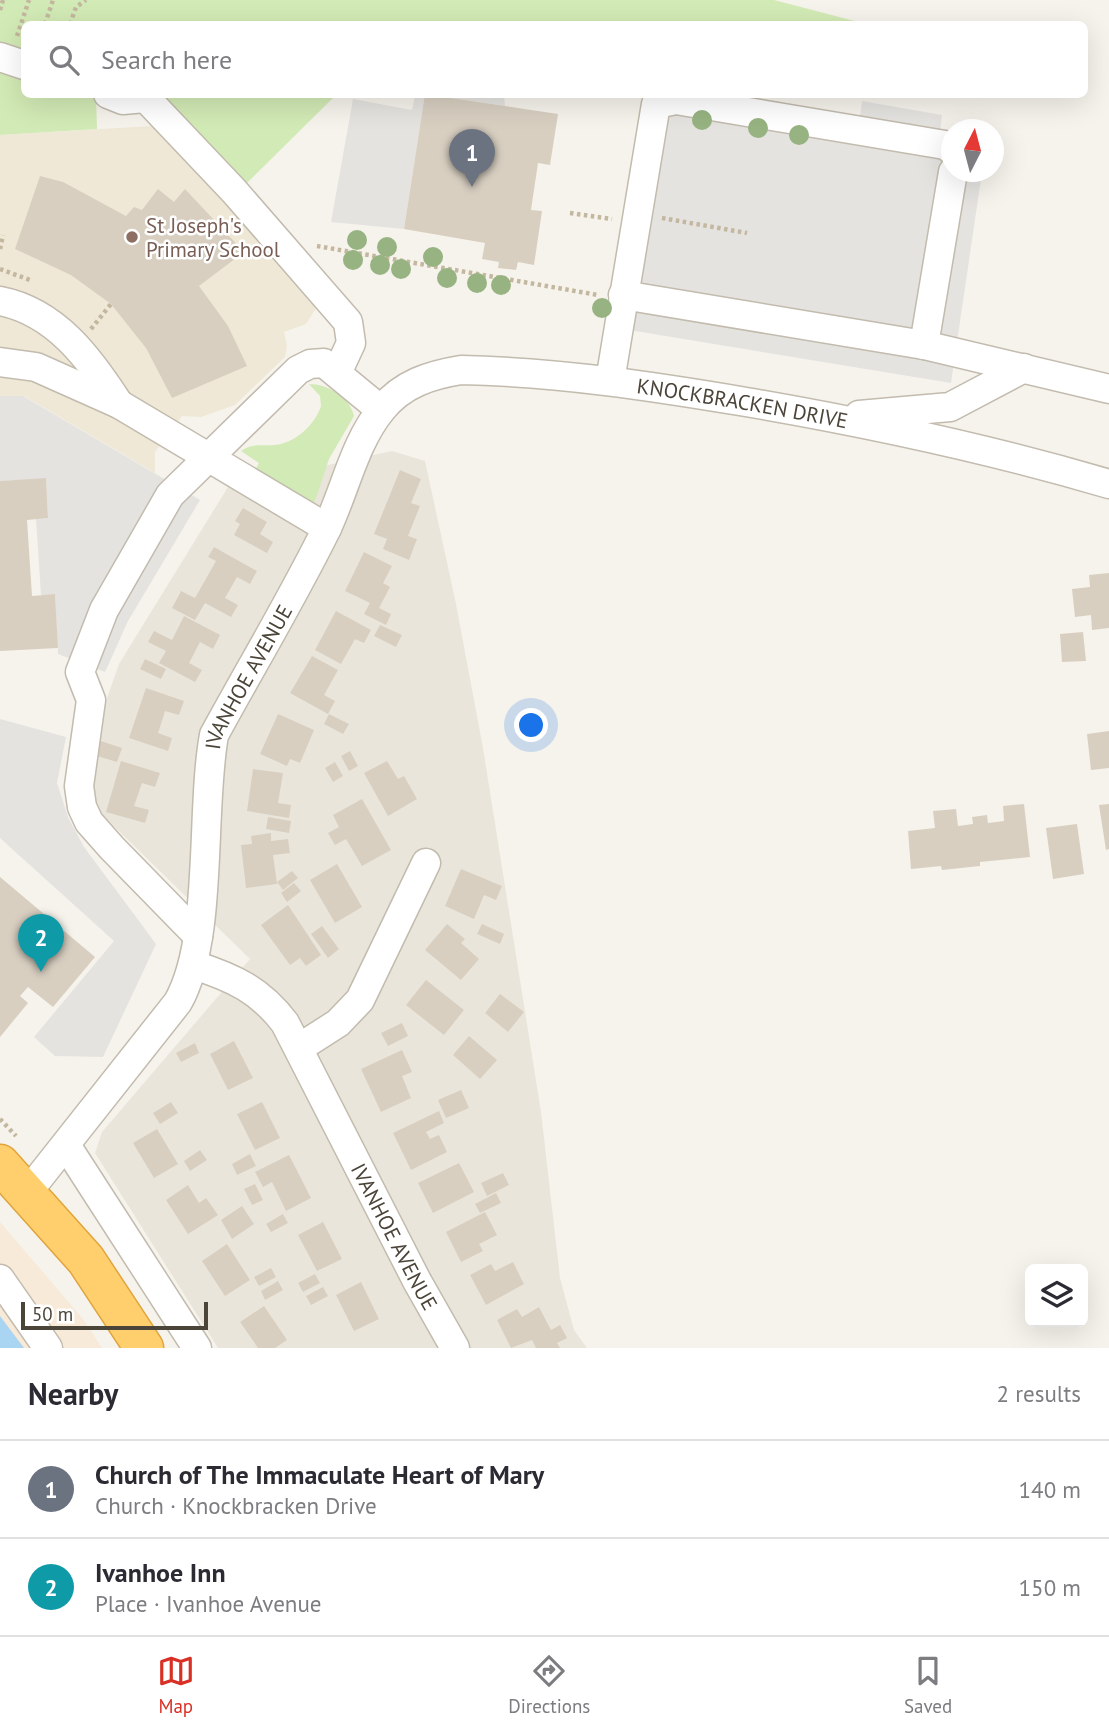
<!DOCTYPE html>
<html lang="en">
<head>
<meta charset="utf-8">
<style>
  :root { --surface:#fff; --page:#f2f2f3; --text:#2b2b33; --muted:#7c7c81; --line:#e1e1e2; --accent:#d93025 }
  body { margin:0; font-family:"PT Sans",sans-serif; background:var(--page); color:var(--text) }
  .controls { position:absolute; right:21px; bottom:21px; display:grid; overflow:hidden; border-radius:10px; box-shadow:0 7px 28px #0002 }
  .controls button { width:63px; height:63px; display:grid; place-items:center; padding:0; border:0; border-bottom:2px solid var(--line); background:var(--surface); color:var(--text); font:35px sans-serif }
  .compass { position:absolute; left:941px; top:119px; width:63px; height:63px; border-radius:50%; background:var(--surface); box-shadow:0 7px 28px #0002; rotate:6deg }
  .scale { position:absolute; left:21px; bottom:18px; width:187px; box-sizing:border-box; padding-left:7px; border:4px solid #4b4439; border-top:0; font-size:19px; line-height:24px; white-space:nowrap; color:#4b4439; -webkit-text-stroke:5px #fff; paint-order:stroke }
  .you { position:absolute; left:532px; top:726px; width:24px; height:24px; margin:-18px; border:5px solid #fff; border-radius:50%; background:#1a73e8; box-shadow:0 0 0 10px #1a73e833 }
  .badge { display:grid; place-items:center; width:46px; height:46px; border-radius:50%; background:var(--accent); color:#fff; font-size:23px; font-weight:700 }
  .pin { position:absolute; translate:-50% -58px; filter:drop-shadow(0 2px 4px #0008) }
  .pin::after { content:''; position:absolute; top:37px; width:24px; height:21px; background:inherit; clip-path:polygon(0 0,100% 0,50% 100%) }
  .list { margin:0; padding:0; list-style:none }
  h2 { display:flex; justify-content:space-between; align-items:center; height:91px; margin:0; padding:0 28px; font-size:30px }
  h2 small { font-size:23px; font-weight:400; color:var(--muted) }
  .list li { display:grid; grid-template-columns:46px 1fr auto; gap:21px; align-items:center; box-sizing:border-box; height:98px; padding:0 28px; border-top:2px solid var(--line) }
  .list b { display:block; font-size:26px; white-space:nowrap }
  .list p { margin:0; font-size:23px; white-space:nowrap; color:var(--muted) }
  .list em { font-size:23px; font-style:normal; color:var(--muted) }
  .icon { flex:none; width:38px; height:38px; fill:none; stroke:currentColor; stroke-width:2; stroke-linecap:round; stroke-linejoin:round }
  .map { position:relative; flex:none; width:1109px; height:1348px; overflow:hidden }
  .search { position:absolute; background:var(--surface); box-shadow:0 7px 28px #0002; left:21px; right:21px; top:21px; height:77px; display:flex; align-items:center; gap:18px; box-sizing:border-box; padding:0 24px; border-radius:10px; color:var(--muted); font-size:26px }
  .sheet { height:287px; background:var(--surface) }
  nav { display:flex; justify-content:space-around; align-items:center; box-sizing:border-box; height:98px; border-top:2px solid var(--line); background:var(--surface); font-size:19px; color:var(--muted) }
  nav a { display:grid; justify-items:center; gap:4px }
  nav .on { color:var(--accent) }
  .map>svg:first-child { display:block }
  .residential { fill:#eae5da }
  .commercial { fill:#f7ead8 }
  .education { fill:#efe8d6 }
  .green { fill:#d2eab5 }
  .parking { fill:#e5e3e0 }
  .water { fill:#a9d4f2 }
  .building { fill:#d8cfc1 }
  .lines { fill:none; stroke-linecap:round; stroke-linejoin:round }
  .minor-casing { stroke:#c2bbae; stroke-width:31 }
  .highway-casing { stroke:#e0a43c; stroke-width:41 }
  .path { stroke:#c4b79f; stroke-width:4.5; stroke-dasharray:3.5 3.5; stroke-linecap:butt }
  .minor { stroke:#fff; stroke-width:28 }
  .highway { stroke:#ffcf6e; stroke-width:38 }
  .tree { fill:#97b381 }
  .education-dot { fill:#8d6e63; stroke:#fff; stroke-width:2.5 }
  .labels { text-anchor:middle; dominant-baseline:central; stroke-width:5; stroke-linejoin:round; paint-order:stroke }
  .education-label { font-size:21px; fill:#785e54; stroke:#fff; text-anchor:start }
  .street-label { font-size:21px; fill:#4b4439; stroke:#fff }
</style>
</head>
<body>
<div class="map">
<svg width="1109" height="1348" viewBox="0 0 1109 1348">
  <rect width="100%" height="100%" fill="#f6f3ec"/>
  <!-- residential -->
  <polygon class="residential" points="392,451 425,461 456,604 483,748 541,1112 560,1278 574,1330 587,1348 218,1348 95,1153 102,1132 250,959 85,798 96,729 119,664 228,487"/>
  <!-- commercial -->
  <polygon class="commercial" points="0,1222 83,1319 102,1348 0,1348"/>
  <!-- education -->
  <polygon class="education" points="152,126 163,131 320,302 306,324 284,332 287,346 285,357 235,405 201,417 182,416 155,452 155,473 24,396 0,396 0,135"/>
  <!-- green -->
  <g class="green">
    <polygon points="0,0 774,0 866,24 24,24 24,94 96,95 97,129 0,135"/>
    <polygon points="159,95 336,95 245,185"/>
    <path d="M309,384C327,384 350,397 354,416L329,459L315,501L310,507L253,474L259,463L241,451C252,443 262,446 275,445C295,443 315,425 321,406L320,396Z"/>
  </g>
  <!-- parking -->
  <g class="parking">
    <polygon points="415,95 425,95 404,229 331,222 353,99 412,110"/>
    <polygon points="433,95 504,95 505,106"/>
    <polygon points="669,95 860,117 862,101 942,115 940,131 951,172 982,172 951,383 629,330"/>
    <polygon points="0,396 23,396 200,500 128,621 105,672 58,654 55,595 41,595 36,519 48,518 46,479 0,481"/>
    <polygon points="0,719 66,737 57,783 68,817 84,847 156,944 103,1057 55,1056 34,1037 114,941 0,838"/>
  </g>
  <!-- water -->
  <polygon class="water" points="0,1316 24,1348 0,1348"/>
  <!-- building -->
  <g class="building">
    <polygon points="425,94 558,114 550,165 538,163 531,210 542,211 534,265 518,262 516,270 498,268 499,262 482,259 485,243 404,229"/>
    <polygon points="40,176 63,182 126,216 134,207 142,210 158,189 174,202 185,189 244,252 199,286 228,326 247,366 172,398 146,348 111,304 71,275 15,249"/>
    <polygon points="400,470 421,479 411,503 420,506 408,536 417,539 409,560 383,549 387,539 374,534"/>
    <polygon points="46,478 48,518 27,520 32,596 55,594 58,648 0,651 0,481"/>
    <polygon points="243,508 267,522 260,534 273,542 267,553 234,535 240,524 235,521"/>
    <polygon points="214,547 257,571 250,584 237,577 225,598 238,605 231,617 205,603 195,620 172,608 181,591 195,598 216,561 208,557"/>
    <polygon points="364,552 392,566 383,583 390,587 379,608 391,614 386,625 364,614 370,603 345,591"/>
    <polygon points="1109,573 1109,628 1092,630 1091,615 1075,617 1072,589 1090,587 1089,575"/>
    <polygon points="336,611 371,630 364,643 355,639 341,664 315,650"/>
    <polygon points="184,616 220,635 213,649 200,642 189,663 202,670 195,682 159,663 166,651 148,642 154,631 172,640"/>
    <polygon points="380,625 402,635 396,647 374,636"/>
    <polygon points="1083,632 1086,661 1062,662 1060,634"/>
    <polygon points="312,656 338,670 324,695 335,701 328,714 290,693"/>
    <polygon points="145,659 166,669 161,679 140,669"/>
    <polygon points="146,688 184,701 179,715 165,711 162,721 158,733 172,738 168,751 129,738"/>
    <polygon points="278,714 314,730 300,763 290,759 287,766 260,754"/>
    <polygon points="329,714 349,724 343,734 324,724"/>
    <polygon points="1109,731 1109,768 1091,770 1087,734"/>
    <polygon points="98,740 122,748 117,762 94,755"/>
    <polygon points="350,751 358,766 349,771 341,756"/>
    <polygon points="121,761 160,773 155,787 142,783 134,806 149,810 145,823 106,812"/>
    <polygon points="387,761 398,779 404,776 417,799 388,816 364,773"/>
    <polygon points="335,762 343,776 333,782 325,768"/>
    <polygon points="253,769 283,773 278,803 291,805 289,818 247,811"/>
    <polygon points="362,799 391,850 362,866 346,839 335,845 328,833 339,827 333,815"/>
    <polygon points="1024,804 1030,857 980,862 980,866 942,870 941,866 911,869 908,831 935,828 933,811 956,809 958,826 973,824 972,817 987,815 988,823 1004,821 1003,806"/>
    <polygon points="1109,804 1109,849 1106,850 1099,805"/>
    <polygon points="268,817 291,821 289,833 266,829"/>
    <polygon points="1077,824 1084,874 1053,879 1046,828"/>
    <polygon points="271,833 271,841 288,839 290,853 273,855 277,884 246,888 241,845 252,844 251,836"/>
    <polygon points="337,864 362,907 335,923 310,880"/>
    <polygon points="461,869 502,886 496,900 484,895 474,919 445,906"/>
    <polygon points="292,871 298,878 283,890 277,882"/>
    <polygon points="0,877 95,957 53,1007 28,987 20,996 28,1003 0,1037"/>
    <polygon points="294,883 301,891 287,902 281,893"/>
    <polygon points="288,905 321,955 306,966 300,958 290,965 261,925"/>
    <polygon points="447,924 465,939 461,943 479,959 461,980 425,950"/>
    <polygon points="482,924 504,934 500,944 477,934"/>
    <polygon points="322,926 339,949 328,958 311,934"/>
    <polygon points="426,980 464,1010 444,1035 406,1005"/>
    <polygon points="500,994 524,1012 508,1032 485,1013"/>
    <polygon points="402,1023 408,1036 388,1046 381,1033"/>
    <polygon points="469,1036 497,1060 480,1079 453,1055"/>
    <polygon points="234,1041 253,1078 228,1090 210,1054"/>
    <polygon points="195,1043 199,1053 181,1062 176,1053"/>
    <polygon points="402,1050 412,1072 402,1076 411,1098 381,1112 361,1069"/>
    <polygon points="461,1090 469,1108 446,1118 438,1100"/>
    <polygon points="171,1102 178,1113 160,1124 153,1113"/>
    <polygon points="262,1102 280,1138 255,1150 237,1114"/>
    <polygon points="439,1111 444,1123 426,1132 430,1139 439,1135 447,1152 411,1170 393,1133"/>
    <polygon points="157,1129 178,1164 154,1178 133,1143"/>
    <polygon points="200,1150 207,1160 190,1171 184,1161"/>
    <polygon points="250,1154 256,1166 237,1175 232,1164"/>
    <polygon points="289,1155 311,1198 286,1211 272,1182 263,1187 255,1172"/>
    <polygon points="459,1163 474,1192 433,1213 418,1183"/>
    <polygon points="503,1173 509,1185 487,1196 481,1183"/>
    <polygon points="255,1184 263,1200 252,1205 244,1189"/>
    <polygon points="188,1185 199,1203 206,1198 218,1215 188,1234 166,1200"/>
    <polygon points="496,1193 501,1203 480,1213 475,1204"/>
    <polygon points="242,1206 254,1224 232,1239 221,1220"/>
    <polygon points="485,1212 497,1235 479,1244 483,1251 461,1262 446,1232"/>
    <polygon points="283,1214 288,1223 271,1232 266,1224"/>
    <polygon points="323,1222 342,1259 317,1271 298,1235"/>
    <polygon points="227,1244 250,1280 225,1296 202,1261"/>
    <polygon points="513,1262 524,1284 486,1305 470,1275 491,1264 495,1271"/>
    <polygon points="271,1268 276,1277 259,1286 254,1277"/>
    <polygon points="315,1274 320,1283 303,1292 298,1283"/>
    <polygon points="278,1281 283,1290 265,1300 261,1291"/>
    <polygon points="361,1282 379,1319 354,1331 336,1295"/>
    <polygon points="323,1287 328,1296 311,1305 306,1296"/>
    <polygon points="264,1306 287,1340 275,1348 258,1348 240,1322"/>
    <polygon points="539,1307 551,1330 560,1325 567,1338 557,1343 560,1348 536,1348 532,1340 511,1348 497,1320 517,1309 522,1317"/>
  </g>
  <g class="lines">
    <!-- minor casing -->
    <g class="minor-casing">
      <g id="minor">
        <polyline points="0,57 24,65"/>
        <polyline points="108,94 123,100 145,98"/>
        <polyline points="142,94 234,191 348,322 351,343 338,371"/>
        <polyline points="623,295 924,345 1109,389"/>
        <path d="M0,301C56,312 90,359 119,404"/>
        <polyline points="924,345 953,172"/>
        <polyline points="0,362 36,367 119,404 327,528"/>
        <polyline points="610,381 656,104 676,100 945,145 951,149"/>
        <polyline points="859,415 950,407 1024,368"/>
        <polyline points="198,936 112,848 89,822 82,807 79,786 91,700 80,672 104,610 170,495 298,370 310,364 324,363 381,410"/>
        <path id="s1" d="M194,965C234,978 260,990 285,1023L417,1281L455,1348"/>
        <polyline points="299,1048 338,1023 360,1000 426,863"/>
        <polyline points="66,1145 197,1348"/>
        <path id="s2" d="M27,1193L178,1002C214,938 200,812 214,735C251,667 292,599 326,530C345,491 354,443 382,409C402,384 430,375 461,370C557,372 651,386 746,402C869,423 990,449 1109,484"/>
        <polyline points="0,1279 48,1348"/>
      </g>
    </g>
    <!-- highway casing -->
    <g class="highway-casing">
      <polyline id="highway" points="0,1164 86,1260 144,1348"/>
    </g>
    <!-- path -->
    <g class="path">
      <polyline points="0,10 3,0"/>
      <polyline points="45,24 53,0"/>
      <polyline points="70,24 76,7 86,0"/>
      <polyline points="17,36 29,0"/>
      <polyline points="570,213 612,219"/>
      <polyline points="662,218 747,233"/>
      <polyline points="317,246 598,295"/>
      <polyline points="0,249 3,235"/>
      <polyline points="0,269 30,280"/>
      <polyline points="91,329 111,304"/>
      <polyline points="0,1119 16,1136"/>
    </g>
    <!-- minor -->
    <use href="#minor" class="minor"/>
    <!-- highway -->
    <use href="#highway" class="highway"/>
  </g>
  <!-- trees -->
  <g class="tree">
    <circle cx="702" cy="120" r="10"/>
    <circle cx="758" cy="128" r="10"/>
    <circle cx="799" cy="135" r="10"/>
    <circle cx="357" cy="240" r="10"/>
    <circle cx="387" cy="247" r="10"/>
    <circle cx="433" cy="257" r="10"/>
    <circle cx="353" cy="260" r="10"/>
    <circle cx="380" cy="265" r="10"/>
    <circle cx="401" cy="269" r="10"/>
    <circle cx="447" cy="278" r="10"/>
    <circle cx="477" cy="283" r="10"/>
    <circle cx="501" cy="285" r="10"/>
    <circle cx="602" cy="308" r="10"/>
  </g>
  <!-- markers -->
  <circle class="education-dot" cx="132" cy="237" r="7"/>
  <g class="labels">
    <!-- education labels -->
    <g class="education-label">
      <text x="146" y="225">St Joseph's<tspan x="146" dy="24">Primary School</tspan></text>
    </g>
    <!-- street labels -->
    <g class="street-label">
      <text stroke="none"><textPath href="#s2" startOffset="1256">KNOCKBRACKEN DRIVE</textPath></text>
      <text stroke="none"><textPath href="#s2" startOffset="581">IVANHOE AVENUE</textPath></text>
      <text stroke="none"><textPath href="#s1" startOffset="350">IVANHOE AVENUE</textPath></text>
    </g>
  </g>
</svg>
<div class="controls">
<button><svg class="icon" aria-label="layers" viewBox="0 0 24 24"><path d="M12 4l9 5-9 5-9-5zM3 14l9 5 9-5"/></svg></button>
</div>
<svg class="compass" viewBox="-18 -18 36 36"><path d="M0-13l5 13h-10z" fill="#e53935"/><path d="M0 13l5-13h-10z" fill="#7c7c81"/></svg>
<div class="scale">50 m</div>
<div class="you"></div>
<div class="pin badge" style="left:472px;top:187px;background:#6b7280">1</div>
<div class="pin badge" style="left:41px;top:972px;background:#0f9aa8">2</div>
<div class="search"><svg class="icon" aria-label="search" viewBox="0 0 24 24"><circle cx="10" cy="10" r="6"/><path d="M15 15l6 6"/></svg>Search here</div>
</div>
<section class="sheet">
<h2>Nearby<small>2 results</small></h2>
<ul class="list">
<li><span class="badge" style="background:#6b7280">1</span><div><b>Church of The Immaculate Heart of Mary</b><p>Church · Knockbracken Drive</p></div><em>140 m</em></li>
<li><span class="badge" style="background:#0f9aa8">2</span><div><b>Ivanhoe Inn</b><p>Place · Ivanhoe Avenue</p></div><em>150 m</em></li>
</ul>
</section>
<nav>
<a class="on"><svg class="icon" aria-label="map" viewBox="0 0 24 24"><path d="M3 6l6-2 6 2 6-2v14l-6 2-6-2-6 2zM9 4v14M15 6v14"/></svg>Map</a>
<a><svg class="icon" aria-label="directions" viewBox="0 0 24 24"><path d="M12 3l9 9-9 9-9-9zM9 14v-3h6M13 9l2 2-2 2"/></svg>Directions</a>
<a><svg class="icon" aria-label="saved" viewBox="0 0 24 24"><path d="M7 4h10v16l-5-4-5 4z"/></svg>Saved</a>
</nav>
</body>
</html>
